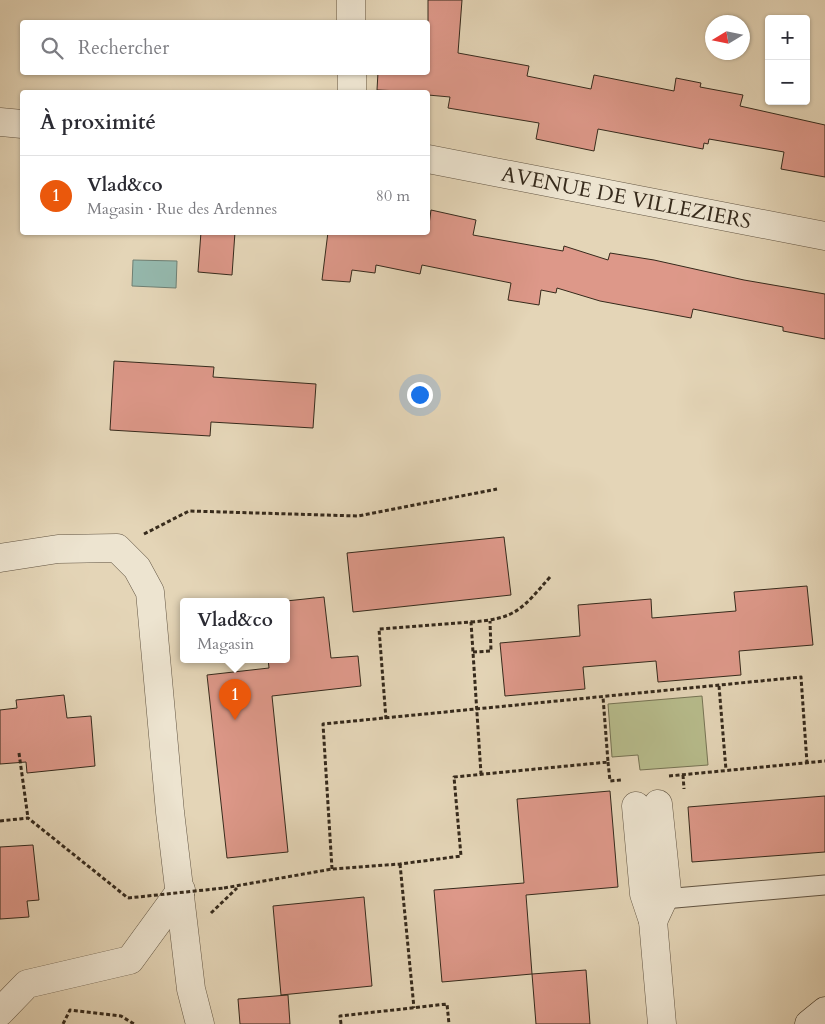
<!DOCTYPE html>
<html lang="fr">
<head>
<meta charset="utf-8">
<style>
  :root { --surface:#fff; --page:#f2f2f3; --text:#2b2b33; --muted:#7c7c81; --line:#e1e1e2; --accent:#ea580c }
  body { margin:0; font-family:Cardo,serif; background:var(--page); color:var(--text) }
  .controls { position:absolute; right:15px; top:15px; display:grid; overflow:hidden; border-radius:5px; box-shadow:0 1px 4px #0004 }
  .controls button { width:45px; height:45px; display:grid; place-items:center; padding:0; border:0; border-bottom:1px solid var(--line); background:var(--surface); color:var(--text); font:25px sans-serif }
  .compass { position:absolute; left:705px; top:15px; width:45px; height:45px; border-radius:50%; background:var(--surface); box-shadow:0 1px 4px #0004; rotate:260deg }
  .you { position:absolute; left:419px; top:394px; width:18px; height:18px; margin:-12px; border:4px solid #fff; border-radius:50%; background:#1a73e8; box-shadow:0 0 0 8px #1a73e833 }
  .badge { display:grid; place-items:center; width:32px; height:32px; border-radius:50%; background:var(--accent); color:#fff; font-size:16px; font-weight:700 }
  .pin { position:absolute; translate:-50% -41px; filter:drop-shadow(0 1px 2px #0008) }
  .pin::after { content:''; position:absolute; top:26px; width:18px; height:15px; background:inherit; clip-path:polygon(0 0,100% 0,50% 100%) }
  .popup { position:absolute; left:180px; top:598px; width:110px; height:65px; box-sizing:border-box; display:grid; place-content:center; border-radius:5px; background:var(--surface); filter:drop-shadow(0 1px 4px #0005); font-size:16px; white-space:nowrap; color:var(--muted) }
  .popup b { font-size:19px; color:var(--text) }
  .popup::after { content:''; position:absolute; left:50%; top:100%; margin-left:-10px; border:10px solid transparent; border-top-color:var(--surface) }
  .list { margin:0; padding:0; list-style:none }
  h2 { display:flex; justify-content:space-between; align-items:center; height:65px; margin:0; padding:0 20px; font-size:21px }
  h2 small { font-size:16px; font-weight:400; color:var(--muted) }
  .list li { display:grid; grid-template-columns:32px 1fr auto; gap:15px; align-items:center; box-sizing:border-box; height:80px; padding:0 20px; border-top:1px solid var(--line) }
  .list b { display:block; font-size:19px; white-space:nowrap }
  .list p { margin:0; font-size:16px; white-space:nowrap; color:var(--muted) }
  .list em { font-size:16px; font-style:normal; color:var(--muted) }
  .icon { flex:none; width:28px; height:28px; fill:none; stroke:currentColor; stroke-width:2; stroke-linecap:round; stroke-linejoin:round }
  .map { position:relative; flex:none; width:825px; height:1024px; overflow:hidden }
  .search { position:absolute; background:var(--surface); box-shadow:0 1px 4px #0004; left:20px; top:20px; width:410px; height:55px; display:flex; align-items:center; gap:12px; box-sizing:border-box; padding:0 18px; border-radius:5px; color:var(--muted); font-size:19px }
  .panel { position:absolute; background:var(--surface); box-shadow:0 1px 4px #0004; left:20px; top:90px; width:410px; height:145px; border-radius:5px }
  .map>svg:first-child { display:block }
  .green { fill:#b7bc8c; stroke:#767354 }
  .water { fill:#95b9ae; stroke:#6f8074 }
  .building { fill:#dd9889; stroke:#362a1c }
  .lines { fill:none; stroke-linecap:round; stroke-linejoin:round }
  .lane-casing { stroke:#625543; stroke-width:21 }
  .street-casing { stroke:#625543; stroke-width:29 }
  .secondary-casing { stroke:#362a1c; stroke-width:29 }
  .path { stroke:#362a1c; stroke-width:3; stroke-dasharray:4 2.5; stroke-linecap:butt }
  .lane { stroke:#ede4d0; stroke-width:19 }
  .street { stroke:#ede4d0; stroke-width:28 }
  .secondary { stroke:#ede4d0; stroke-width:28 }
  .path-bridge { stroke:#362a1c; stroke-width:3; stroke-dasharray:4 2.5; stroke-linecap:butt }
  .labels { text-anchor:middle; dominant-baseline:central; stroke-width:4; stroke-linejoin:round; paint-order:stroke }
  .street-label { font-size:21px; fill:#362a1c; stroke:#ede4d0 }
</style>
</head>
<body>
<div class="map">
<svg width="825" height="1024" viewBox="0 0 825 1024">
  <rect width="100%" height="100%" fill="#e4d5b7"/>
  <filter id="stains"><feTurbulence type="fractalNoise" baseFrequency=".004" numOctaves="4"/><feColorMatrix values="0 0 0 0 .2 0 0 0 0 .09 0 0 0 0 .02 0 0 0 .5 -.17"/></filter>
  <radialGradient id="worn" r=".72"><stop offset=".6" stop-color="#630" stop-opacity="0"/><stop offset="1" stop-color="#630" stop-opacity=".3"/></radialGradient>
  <!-- green -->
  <polygon class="green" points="702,696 708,765 640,770 638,755 612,757 608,704"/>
  <!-- water -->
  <polygon class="water" points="133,260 177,261 176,288 132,286"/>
  <!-- building -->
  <g class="building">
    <polygon points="428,0 462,0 458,53 529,66 527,76 591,89 594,75 674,91 676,78 701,83 700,87 743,95 740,106 825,125 825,177 781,169 784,152 709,139 708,144 704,143 703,149 598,129 594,151 536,139 539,123 448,108 450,97 428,95 428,92 377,90 378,72 428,72"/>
    <polygon points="431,210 476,220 473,235 563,251 564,246 608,260 610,253 654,260 744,280 825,294 825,339 783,331 783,327 693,309 691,318 600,301 557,288 556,293 541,290 539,305 508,300 511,283 422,265 420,274 376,265 375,273 352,270 350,282 322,280 328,232 428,232"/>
    <polygon points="201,232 235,232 232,275 198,272"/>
    <polygon points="114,361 214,367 213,377 316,384 313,428 211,422 210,436 110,430"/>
    <polygon points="504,537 511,595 353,612 347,553"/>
    <polygon points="807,586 813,645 739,651 741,675 658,682 656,661 583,667 585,689 505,696 500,643 580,636 578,605 651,599 652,618 736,611 734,592"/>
    <polygon points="324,597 331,658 358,656 361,686 272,696 288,852 227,858 207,675 269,668 268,659 286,659 286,601"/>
    <polygon points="64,695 67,718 91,716 95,766 27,773 26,762 0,764 0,710 17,708 16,700"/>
    <polygon points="610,791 618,887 526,895 532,974 442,982 434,890 524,883 517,799"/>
    <polygon points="825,796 825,852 692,862 688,807"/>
    <polygon points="33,845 39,900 27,901 29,917 0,919 0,847"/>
    <polygon points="364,897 372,986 281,995 273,906"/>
    <polygon points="586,970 590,1024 536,1024 532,974"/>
    <polygon points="288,995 290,1024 240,1024 238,999"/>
  </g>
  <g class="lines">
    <!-- lane casing -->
    <g class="lane-casing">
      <polyline id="lane" points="664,899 825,885"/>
    </g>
    <!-- street casing -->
    <g class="street-casing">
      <g id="street">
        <polyline points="351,0 351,22"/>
        <polyline points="352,72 352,92"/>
        <polyline points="0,122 22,124"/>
        <path id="s1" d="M428,159L825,236"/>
        <polyline points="0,558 58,549 117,548 137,568 150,592 170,812 191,989 200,1024"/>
        <polyline points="636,806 644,894 653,921 662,1024"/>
        <polyline points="653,921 667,891 658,804"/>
        <polyline points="0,1012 27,984 130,960 181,890"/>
      </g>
    </g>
    <!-- secondary casing -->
    <g class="secondary-casing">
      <polyline id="secondary" points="809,1024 825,1011"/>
    </g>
    <!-- path -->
    <g class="path">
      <polyline points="144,534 189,511 358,516 497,489"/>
      <path d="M471,622C516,619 522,609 550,577"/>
      <polyline points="473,652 491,651 490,621"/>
      <polyline points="719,686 726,770"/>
      <polyline points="386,719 379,629 471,622 481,774"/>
      <polyline points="19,753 28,818"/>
      <polyline points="608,762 610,781 621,780"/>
      <polyline points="683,775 684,789"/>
      <polyline points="669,776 825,761"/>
      <polyline points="0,821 28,818 128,898"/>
      <polyline points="400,864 414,1008"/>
      <polyline points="332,869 323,724 801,677 807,763"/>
      <polyline points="224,888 332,869 400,864 461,856 454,777 608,762 603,697"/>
      <polyline points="211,913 237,888"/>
      <polyline points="63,1024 70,1010 121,1016 134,1024"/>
      <polyline points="341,1024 340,1016 447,1004 449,1024"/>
    </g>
    <!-- lane -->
    <use href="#lane" class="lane"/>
    <!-- street -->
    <use href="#street" class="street"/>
    <!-- secondary -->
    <use href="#secondary" class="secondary"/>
    <!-- path-bridge -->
    <polyline class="path-bridge" points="128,898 224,888"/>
  </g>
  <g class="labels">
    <!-- street labels -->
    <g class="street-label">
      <text stroke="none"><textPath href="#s1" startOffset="202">AVENUE DE VILLEZIERS</textPath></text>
    </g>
  </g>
  <rect width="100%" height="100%" filter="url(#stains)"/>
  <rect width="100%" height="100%" fill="url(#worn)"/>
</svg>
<div class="controls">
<button>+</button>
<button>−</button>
</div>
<svg class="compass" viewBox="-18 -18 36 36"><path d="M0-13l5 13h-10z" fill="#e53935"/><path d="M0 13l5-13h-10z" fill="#7c7c81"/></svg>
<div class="you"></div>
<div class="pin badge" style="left:235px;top:720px">1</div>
<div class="popup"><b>Vlad&amp;co</b>Magasin</div>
<div class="search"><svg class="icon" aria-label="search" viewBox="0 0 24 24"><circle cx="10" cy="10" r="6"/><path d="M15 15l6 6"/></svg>Rechercher</div>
<section class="panel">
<h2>À proximité<small></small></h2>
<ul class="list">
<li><span class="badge">1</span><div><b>Vlad&amp;co</b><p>Magasin · Rue des Ardennes</p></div><em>80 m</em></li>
</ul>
</section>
</div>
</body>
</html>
